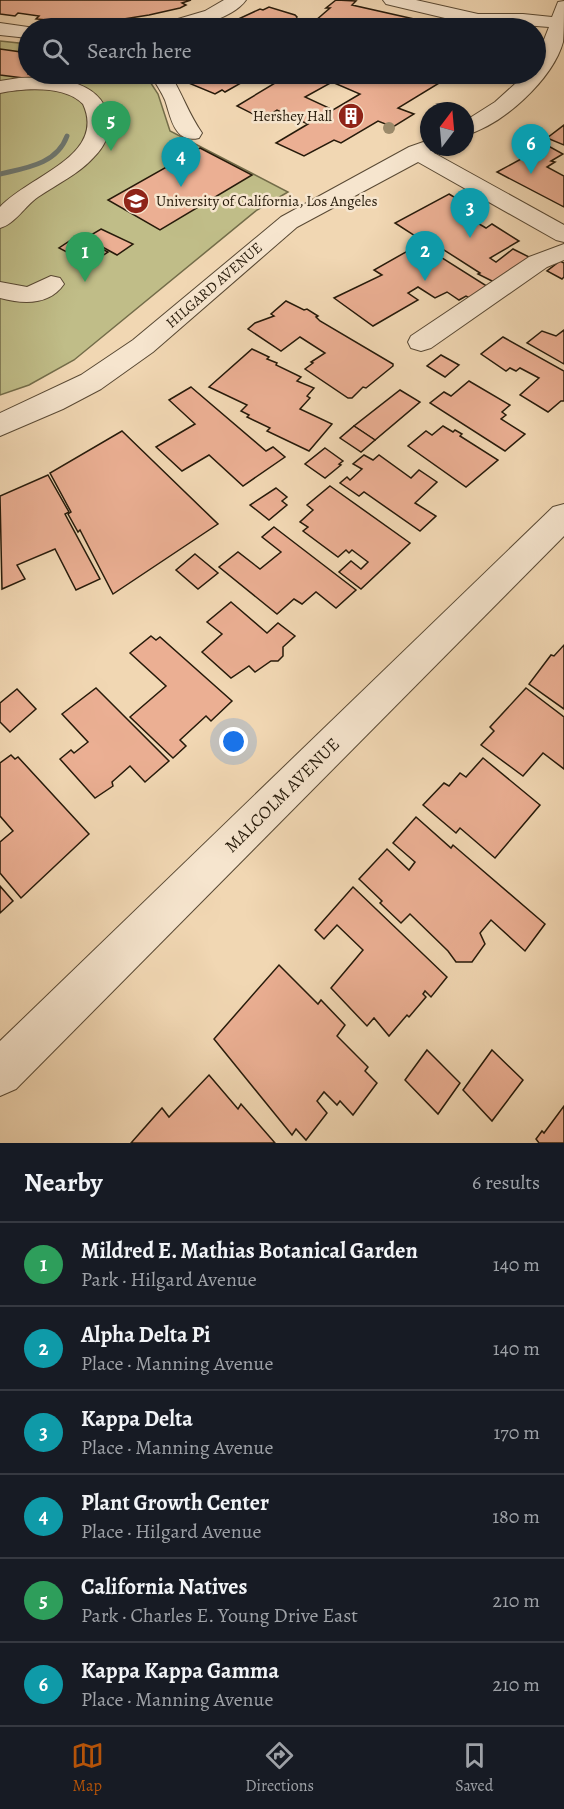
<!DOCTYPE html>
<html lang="en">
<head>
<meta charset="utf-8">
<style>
  :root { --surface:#171b24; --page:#242831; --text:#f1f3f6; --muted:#9ea1a6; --line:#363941; --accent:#b45309 }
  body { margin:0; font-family:Alegreya,serif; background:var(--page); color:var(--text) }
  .compass { position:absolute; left:420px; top:102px; width:54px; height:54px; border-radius:50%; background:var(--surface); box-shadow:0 2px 4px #0004; rotate:16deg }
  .you { position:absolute; left:234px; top:742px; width:21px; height:21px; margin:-15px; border:4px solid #fff; border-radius:50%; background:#1a73e8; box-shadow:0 0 0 9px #1a73e833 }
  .badge { display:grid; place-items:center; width:39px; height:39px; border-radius:50%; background:var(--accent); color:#fff; font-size:20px; font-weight:700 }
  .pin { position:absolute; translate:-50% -50px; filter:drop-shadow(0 2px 3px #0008) }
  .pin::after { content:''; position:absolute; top:32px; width:21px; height:18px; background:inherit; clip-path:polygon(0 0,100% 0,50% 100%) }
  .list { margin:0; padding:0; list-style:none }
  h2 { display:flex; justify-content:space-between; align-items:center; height:78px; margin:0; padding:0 24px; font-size:26px }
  h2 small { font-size:20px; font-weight:400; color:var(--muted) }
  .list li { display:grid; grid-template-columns:39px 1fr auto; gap:18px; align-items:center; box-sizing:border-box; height:84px; padding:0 24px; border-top:2px solid var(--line) }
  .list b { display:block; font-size:22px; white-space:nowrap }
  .list p { margin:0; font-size:20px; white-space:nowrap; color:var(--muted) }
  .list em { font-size:20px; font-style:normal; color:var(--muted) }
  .icon { flex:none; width:33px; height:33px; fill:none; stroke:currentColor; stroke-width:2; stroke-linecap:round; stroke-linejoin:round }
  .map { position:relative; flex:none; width:564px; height:1143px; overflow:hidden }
  .search { position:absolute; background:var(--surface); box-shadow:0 2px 4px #0004; left:18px; right:18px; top:18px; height:66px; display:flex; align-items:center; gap:15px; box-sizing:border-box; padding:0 21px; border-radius:33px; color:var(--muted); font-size:22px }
  .sheet { height:582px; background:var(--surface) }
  nav { display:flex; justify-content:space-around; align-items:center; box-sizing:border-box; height:84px; border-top:2px solid var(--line); background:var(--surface); font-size:16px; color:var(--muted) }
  nav a { display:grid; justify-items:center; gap:3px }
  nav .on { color:var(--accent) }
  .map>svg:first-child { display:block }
  .green { fill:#c0bd88; stroke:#736c49; stroke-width:1.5 }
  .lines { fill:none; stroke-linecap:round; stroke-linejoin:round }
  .stream { stroke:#6e7871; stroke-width:5 }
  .building { fill:#ebaf93; stroke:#261a0a; stroke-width:1.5; fill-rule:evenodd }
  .minor-casing { stroke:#594934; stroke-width:2 }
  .minor { fill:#f6e5ce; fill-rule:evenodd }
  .tree { fill:#9b8a6b }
  .labels { text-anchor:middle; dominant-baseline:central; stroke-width:5; stroke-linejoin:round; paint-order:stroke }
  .far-poi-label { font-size:15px; fill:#261a0a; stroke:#f6e5ce; text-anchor:end }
  .far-street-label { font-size:15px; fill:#261a0a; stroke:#f6e5ce }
  .street-label { font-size:18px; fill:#261a0a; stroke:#f6e5ce }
</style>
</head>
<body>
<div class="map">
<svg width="564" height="1143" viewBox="0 0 564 1143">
  <rect width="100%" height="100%" fill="#f1d7b3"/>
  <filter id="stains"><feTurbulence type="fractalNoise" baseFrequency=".00333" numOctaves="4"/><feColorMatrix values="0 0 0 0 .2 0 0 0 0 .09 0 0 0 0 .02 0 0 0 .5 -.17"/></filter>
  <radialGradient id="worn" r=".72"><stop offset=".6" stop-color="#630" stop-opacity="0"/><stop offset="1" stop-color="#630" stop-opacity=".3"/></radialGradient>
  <!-- green -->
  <polygon class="green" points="0,41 28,44 28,74 145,74 158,94 170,131 288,192 257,210 74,360 29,385 0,395"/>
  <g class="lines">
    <!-- stream -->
    <path class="stream" d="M0,174C26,168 57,164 67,136"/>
  </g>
  <!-- building -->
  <g class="building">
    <polygon points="0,0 191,0 182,3 186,5 180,8 149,15 111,21 73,22 36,19 39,16 18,13 15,16 0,14"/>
    <polygon points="336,0 356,1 352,5 454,28 219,28 260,9 263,10 269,7 295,15 297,17 293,25 308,27 330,8 326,8"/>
    <polygon points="0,49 28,53 28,74 88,74 78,85 0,75"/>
    <polygon points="190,74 255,74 237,80 241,83 225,92 222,90 215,94 179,79"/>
    <path d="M290,74H363L380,81L392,74H454L398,108L414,114L393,127L378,121L341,143L334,140L304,156L276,143L308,124L277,110L263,119L237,106ZM332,82L360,94L333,110L305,97Z"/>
    <polygon points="564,125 564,145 547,138"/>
    <polygon points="541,142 563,154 551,161 555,162 547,167 564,176 564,207 497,172 523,158 518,155"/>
    <polygon points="200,148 252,175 160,230 108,200"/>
    <polygon points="449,194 469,206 459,212 486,228 492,224 519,241 490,258 496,262 513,249 531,258 498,284 478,274 480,273 419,234 415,236 395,223"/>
    <polygon points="101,229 133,244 117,255 86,238"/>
    <polygon points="77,236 108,252 90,264 59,248"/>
    <polygon points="420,244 493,290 475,301 466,296 459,300 447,292 435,298 418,287 408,293 418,300 373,326 334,298 382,275 374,270"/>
    <polygon points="560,261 564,263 564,277 562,279 547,271"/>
    <polygon points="286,301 304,310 307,309 318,316 316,317 320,321 393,364 393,366 366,388 363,387 352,398 348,398 305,369 313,363 311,362 325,353 300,337 281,351 248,329 255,323 274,316 271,314"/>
    <polygon points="564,330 564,364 527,343 542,331 556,336"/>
    <polygon points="503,337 564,371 564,401 561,401 548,412 520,395 539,378 520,368 516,371 510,368 506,371 481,354"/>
    <polygon points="252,349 269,357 267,359 277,363 276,365 301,377 297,381 314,388 307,396 310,398 300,409 332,424 309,451 267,431 270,428 247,417 249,415 241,411 247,405 209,387"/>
    <polygon points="441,355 459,365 445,377 427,366"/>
    <polygon points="469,381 510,405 502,412 506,415 501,419 525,434 505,451 430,403 444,392 451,396"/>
    <polygon points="191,387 266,451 273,447 285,457 243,486 209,455 182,471 156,447 195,424 169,400"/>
    <polygon points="400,390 420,402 375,440 354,426"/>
    <polygon points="354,426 375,440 361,452 340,438"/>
    <polygon points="443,426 453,432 455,430 462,434 460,436 498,460 466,487 408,446 426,431 432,435"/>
    <polygon points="122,431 218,524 113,594 80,530 78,532 68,514 71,512 50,473"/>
    <polygon points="325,448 343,461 339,464 341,465 325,478 305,464"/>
    <polygon points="364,455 373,460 379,455 411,478 419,470 437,482 415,503 436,516 420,531 364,492 359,496 340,483 347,477 350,480 362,469 353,464"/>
    <polygon points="48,475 69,512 65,514 100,579 76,590 55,549 17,565 25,579 2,589 0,496"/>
    <polygon points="330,486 410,543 361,589 339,572 351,561 361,569 368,562 352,550 349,553 346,550 338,557 303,531 308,527 300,522 313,510 307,505"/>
    <polygon points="276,488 287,497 282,501 287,505 269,520 250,505"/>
    <polygon points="274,527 356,590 336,608 316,592 302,604 294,599 277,614 219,567 238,552 260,569 281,552 262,537"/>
    <polygon points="195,554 218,573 198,589 176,570"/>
    <polygon points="231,602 267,633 278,623 295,636 283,647 283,656 278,661 271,661 255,672 249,666 231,678 202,652 222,634 207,622"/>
    <polygon points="151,636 156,640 160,637 232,701 211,721 206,716 180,740 186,746 173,758 130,717 166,686 130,653"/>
    <polygon points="564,645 564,709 529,684 551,655 554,656"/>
    <polygon points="96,688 169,761 145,782 130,766 112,782 113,786 95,798 60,759 71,750 74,753 88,742 62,714"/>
    <polygon points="526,688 564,717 564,769 543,753 523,776 481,745 494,731 490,727"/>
    <polygon points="17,689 36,709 10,732 0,722 0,703"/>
    <polygon points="11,755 15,759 18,757 89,834 21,898 0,873 0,842 13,831 0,816 0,763"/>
    <polygon points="483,758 540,805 495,858 460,828 456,833 423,805 444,783 449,786 460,773 466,777"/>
    <polygon points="416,817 451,848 453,845 545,924 525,951 491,920 480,933 485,944 472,962 456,962 448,951 410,914 401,923 380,903 382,901 359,879 387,849 409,870 415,862 393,843"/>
    <polygon points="0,886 13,901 0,913"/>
    <polygon points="353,887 447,977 431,997 425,991 423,994 426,997 409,1017 407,1015 389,1036 374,1018 367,1026 331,988 363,950 337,925 324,939 315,930"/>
    <polygon points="279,965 318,1004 321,1000 345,1025 337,1036 368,1067 365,1071 377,1083 353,1115 340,1101 337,1105 324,1092 317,1101 327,1113 306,1140 296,1129 292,1135 214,1039"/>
    <polygon points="427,1050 460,1083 438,1114 405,1080"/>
    <polygon points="492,1050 523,1080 492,1121 463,1090"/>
    <polygon points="209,1075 238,1109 241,1104 275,1143 131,1143 162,1108 169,1117"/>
    <polygon points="564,1106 564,1143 539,1143 536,1139 542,1131 544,1133"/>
  </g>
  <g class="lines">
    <!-- minor casing -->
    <g class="minor-casing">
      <g id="minor">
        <path d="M224,0H246C231,21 183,31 159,28L161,24L205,11Z"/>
        <path d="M383,0H416L478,14H523L552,17L558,2L564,1C564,13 564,30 563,42C553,79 502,126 465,135V121L495,102L526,74H536V60L549,27L511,24L513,28H487L386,4Z"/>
        <polygon points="0,23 35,28 28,28 28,38 0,35"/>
        <path d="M150,74H170C182,93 189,115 202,133L199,138C174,144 171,117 165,100C161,91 155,82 150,74Z"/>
        <path d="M19,78C50,77 100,78 108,116C111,132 106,145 94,157C79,174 57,184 38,197C25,206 15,224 0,228V207C30,175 107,156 83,104C65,85 24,88 0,93V81Z"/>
        <polygon points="429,140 429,147 440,147 434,153 564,225 564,242 556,240 418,162 297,227 153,352 101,389 63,409 0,436 0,413 81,375 133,340 281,217 409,147"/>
        <polygon points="564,244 564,260 547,267 431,348 421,351 411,348 408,342 411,336 529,257"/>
        <path d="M51,276L60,278L64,284C49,306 22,304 0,298V282L27,287Z"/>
        <polygon points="564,504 564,536 16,1089 0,1096 0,1041 553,507"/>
      </g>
    </g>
    <!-- minor -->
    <use href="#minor" class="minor"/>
  </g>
  <!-- trees -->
  <circle class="tree" cx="389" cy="128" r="6"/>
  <!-- icons -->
  <defs>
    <g id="building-disc" transform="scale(1.35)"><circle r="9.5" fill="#8f2418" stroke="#f6e5ce"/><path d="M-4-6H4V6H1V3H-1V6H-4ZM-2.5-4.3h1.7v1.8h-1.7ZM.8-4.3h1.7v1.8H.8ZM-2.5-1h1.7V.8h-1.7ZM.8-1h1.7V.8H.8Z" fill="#fff"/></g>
    <g id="university-disc" transform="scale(1.35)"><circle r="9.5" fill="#8f2418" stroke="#f6e5ce"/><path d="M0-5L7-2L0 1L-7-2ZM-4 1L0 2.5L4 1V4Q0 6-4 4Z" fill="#fff"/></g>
  </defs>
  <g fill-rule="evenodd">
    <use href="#building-disc" x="351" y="116"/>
    <use href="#university-disc" x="136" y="201"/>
  </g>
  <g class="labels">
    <!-- far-poi labels -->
    <g class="far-poi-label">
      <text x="332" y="116">Hershey Hall</text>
      <text x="156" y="201" text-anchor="start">University of California, Los Angeles</text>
    </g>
    <!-- far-street labels -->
    <g class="far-street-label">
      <text transform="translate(214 285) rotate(-41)">HILGARD AVENUE</text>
    </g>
    <!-- street labels -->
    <g class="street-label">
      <text transform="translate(282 795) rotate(-45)">MALCOLM AVENUE</text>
    </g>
  </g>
  <rect width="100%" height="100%" filter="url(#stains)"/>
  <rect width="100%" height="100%" fill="url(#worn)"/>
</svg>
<svg class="compass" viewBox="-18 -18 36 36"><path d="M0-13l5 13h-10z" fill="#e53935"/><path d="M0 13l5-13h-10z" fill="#9ea1a6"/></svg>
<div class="you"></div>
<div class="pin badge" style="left:85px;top:282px;background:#2e9e5b">1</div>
<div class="pin badge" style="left:425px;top:281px;background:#0f9aa8">2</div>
<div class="pin badge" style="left:470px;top:238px;background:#0f9aa8">3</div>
<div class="pin badge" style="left:181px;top:187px;background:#0f9aa8">4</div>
<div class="pin badge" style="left:111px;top:151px;background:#2e9e5b">5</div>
<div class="pin badge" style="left:531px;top:174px;background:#0f9aa8">6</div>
<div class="search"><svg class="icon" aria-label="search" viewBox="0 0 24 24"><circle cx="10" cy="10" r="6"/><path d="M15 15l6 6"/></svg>Search here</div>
</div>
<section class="sheet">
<h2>Nearby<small>6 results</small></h2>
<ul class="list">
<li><span class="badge" style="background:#2e9e5b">1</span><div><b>Mildred E. Mathias Botanical Garden</b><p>Park · Hilgard Avenue</p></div><em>140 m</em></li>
<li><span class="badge" style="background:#0f9aa8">2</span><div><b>Alpha Delta Pi</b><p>Place · Manning Avenue</p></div><em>140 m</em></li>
<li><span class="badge" style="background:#0f9aa8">3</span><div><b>Kappa Delta</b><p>Place · Manning Avenue</p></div><em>170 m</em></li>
<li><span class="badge" style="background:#0f9aa8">4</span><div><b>Plant Growth Center</b><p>Place · Hilgard Avenue</p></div><em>180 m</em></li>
<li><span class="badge" style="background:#2e9e5b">5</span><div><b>California Natives</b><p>Park · Charles E. Young Drive East</p></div><em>210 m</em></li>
<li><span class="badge" style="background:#0f9aa8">6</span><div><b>Kappa Kappa Gamma</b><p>Place · Manning Avenue</p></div><em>210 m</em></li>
</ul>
</section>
<nav>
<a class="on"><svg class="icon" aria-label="map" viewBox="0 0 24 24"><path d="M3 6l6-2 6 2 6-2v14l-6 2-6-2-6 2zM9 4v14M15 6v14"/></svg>Map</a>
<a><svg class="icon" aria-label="directions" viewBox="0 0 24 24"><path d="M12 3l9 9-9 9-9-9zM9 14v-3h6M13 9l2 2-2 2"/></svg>Directions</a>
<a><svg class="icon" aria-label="saved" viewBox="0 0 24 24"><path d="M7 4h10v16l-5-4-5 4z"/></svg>Saved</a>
</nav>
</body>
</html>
